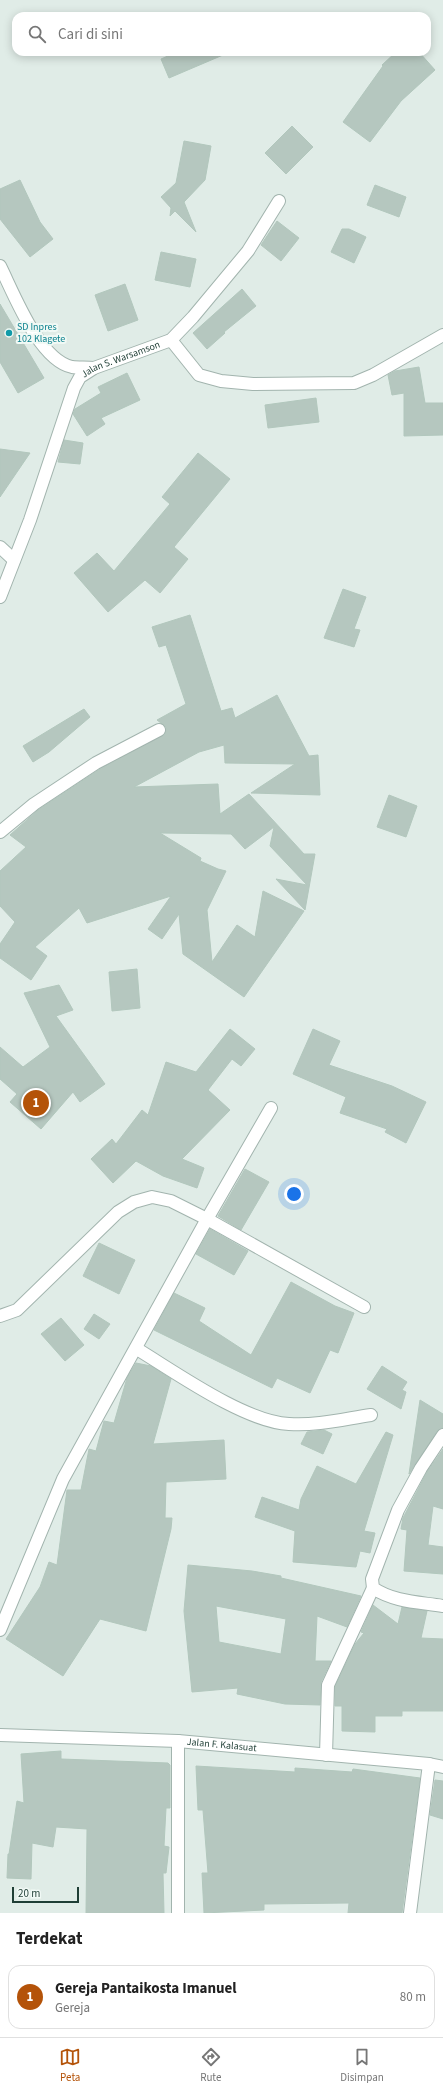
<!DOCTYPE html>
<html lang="id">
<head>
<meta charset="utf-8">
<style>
  :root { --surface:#fff; --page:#f2f2f2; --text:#222; --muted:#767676; --line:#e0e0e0; --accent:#b45309 }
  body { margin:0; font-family:"Source Sans 3",sans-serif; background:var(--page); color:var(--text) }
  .scale { position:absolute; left:12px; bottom:10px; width:67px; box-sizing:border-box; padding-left:4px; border:2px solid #1f3e35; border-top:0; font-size:11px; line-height:14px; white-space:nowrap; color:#1f3e35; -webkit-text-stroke:3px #f1f9f5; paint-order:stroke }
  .you { position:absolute; left:294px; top:1194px; width:14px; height:14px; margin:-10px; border:3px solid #fff; border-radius:50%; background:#1a73e8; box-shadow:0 0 0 6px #1a73e833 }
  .badge { display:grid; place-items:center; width:26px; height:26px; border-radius:50%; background:var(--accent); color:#fff; font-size:13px; font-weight:700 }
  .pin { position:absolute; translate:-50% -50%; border:2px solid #fff; box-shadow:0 1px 4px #0006 }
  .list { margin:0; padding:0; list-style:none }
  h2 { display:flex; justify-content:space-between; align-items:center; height:52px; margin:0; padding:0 16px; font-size:17px }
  h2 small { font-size:13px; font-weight:400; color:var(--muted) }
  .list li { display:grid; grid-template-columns:26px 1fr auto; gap:12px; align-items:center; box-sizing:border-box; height:64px; margin:0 8px 8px; padding:0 8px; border:1px solid var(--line); border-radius:12px }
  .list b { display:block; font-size:15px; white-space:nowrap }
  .list p { margin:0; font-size:13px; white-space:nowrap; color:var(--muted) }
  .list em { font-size:13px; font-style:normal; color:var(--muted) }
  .icon { flex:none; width:22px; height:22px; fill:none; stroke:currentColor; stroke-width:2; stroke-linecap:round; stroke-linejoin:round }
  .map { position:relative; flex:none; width:443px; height:1913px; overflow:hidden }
  .search { position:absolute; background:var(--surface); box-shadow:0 2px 10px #0003; left:12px; right:12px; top:12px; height:44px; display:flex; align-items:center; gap:10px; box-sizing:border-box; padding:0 14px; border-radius:12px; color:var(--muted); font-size:15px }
  .sheet { height:124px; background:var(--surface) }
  nav { display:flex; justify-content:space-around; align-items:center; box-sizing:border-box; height:56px; border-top:1px solid var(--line); background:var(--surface); font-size:11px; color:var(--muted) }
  nav a { display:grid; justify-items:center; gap:2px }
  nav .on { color:var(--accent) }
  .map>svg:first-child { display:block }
  .building { fill:#b5c7bf; stroke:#b2c7bd; fill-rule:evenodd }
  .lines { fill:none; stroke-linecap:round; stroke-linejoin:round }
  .minor-casing { stroke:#a2b4ae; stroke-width:14 }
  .tertiary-casing { stroke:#a2b4ae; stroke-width:14 }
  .minor { stroke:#fff; stroke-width:12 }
  .tertiary { stroke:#fff; stroke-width:12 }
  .culture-dot { fill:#0f9aa8; stroke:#f1f9f5; stroke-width:1.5 }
  .labels { text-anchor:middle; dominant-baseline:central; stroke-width:4; stroke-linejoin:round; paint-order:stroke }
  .culture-label { font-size:10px; fill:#0d838f; stroke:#f1f9f5; text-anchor:start }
  .street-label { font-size:10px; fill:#1f3e35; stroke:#f1f9f5 }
</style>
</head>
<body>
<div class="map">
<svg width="443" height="1913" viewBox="0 0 443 1913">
  <rect width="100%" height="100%" fill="#e0ece7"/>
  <!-- building -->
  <g class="building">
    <polygon points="177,52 230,52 169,78 161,59"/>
    <polygon points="396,52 419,52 435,70 401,101 370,142 343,122 383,66 382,65"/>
    <polygon points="292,126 313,147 286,174 265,153"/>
    <polygon points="184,141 211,146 205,180 184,202 196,232 175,211 170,216 171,208 161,197 176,183"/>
    <polygon points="20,180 40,222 53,239 30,257 0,219 0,189"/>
    <polygon points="375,185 406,197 399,217 367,205"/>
    <polygon points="277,221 299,238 281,261 261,245"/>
    <polygon points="342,229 349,229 366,237 354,263 331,252"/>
    <polygon points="161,252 196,259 190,287 155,280"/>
    <polygon points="125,284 138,320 108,331 95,295"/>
    <polygon points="242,289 256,306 224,332 225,333 207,349 193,333"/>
    <polygon points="0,304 44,378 18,393 0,362"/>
    <polygon points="419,367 425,403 443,403 443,435 404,436 404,393 392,395 388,375 395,371"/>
    <polygon points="127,373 140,400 101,418 105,424 87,436 73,414 75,409 101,393 98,387"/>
    <polygon points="316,398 319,422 268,428 265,405"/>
    <polygon points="64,440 83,443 80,464 58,462"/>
    <polygon points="0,449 30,453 0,497"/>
    <polygon points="198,453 230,479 174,547 188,559 160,593 145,580 108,612 74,573 97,553 114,571 170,504 162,497"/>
    <polygon points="343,589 366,597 354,629 360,630 354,647 324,638"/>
    <polygon points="190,615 221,711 232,708 235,718 277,695 309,756 318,755 320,795 251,793 295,764 225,763 224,745 199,752 134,787 218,784 220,814 249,794 304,854 315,854 305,910 276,879 307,885 270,846 274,827 245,849 231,834 160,833 201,858 200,861 218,869 226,871 207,910 212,962 237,925 255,937 263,891 304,911 244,997 183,954 179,914 162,939 148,929 171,896 87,923 79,908 35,947 47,956 31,980 0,958 0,944 15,922 0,906 0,871 26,847 10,835 38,810 100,769 165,734 166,727 157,720 186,704 166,645 159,647 152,627"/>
    <polygon points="84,709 90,717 49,752 33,762 23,746"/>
    <polygon points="389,795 417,806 406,837 377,827"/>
    <polygon points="137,969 140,1008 112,1011 109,972"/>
    <polygon points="59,985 73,1010 56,1016 105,1084 80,1102 73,1092 41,1129 10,1102 17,1094 0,1079 0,1047 23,1067 50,1047 24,993"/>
    <polygon points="230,1029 255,1049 241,1066 232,1059 208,1090 230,1110 182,1159 204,1168 197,1188 163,1176 136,1161 113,1183 91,1159 112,1139 116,1144 142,1110 148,1115 166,1062 196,1072"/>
    <polygon points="313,1029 340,1041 329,1065 392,1086 426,1102 406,1143 385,1132 387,1129 340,1113 346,1097 293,1074"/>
    <polygon points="245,1169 269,1182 241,1230 218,1216"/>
    <polygon points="210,1229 248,1251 234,1275 196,1254"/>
    <polygon points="99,1243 135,1260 119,1294 83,1276"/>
    <polygon points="291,1282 335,1306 354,1313 338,1353 330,1350 310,1393 277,1378 272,1388 154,1330 174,1293 205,1308 199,1321 251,1355"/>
    <polygon points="94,1314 110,1324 99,1339 84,1329"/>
    <polygon points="61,1318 84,1345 65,1361 41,1334"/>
    <polygon points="136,1363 151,1366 171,1379 153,1444 224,1440 226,1479 166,1482 165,1518 172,1518 171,1529 146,1631 100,1619 63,1676 6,1639 40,1587 49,1562 57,1565 67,1490 81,1490 89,1449 96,1451 104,1421 114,1423 127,1378"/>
    <polygon points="382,1366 407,1382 402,1390 406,1392 401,1409 367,1389"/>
    <polygon points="420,1400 443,1414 443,1428 437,1431 409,1474"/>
    <polygon points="324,1430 332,1434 323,1454 301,1444 307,1432"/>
    <polygon points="386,1432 393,1435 364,1531 375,1533 370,1553 360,1551 356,1567 293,1562 295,1531 255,1517 262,1497 299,1510 301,1499 317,1466 356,1484"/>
    <polygon points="443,1449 443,1509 433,1506 428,1545 443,1547 443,1574 404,1571 407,1530 401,1529 403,1518 427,1472"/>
    <path d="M188,1565L252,1571L281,1576V1578L361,1596L347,1627L317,1616L315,1661H331L321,1682L320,1705L285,1704L237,1694L238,1688L192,1692L184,1611ZM216,1606L286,1619L281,1654L219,1642Z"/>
    <polygon points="373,1605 398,1624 402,1607 427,1611 421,1638 443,1639 443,1711 402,1711 402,1716 375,1716 375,1732 342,1731 342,1706 335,1706 335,1687 355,1644 364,1633 361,1632"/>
    <polygon points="61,1751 61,1759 168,1763 170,1765 170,1808 166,1808 164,1846 169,1847 166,1873 163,1873 164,1913 86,1913 87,1829 56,1827 53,1847 32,1843 31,1879 7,1878 8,1854 9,1854 17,1801 24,1803 21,1754"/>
    <polygon points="196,1766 295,1772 295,1768 352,1772 353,1769 420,1778 402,1913 348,1913 349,1903 264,1904 264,1910 204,1913 202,1873 208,1873 203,1810 198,1810"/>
    <polygon points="435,1780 443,1781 443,1819 430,1815"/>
  </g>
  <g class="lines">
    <!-- minor casing -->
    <g class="minor-casing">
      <g id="minor">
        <path d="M0,266C14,294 39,360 72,367C79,368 87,367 94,368"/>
        <polyline points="171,340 199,375 221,381 253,384 354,383 373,375 443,335"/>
        <polyline points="0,547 14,560"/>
        <path id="s1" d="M0,597L30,520L74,388L80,377L94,368L171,340L193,317L248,251L279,201"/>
        <polyline points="0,832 34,804 96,763 159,730"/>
        <polyline points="0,1316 17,1310 118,1212 134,1202 152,1197 171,1201 207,1219 364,1307"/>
        <path d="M137,1349C175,1372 245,1422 289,1424C316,1426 344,1419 371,1415"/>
        <path d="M443,1435L421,1468L398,1510L372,1579L373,1588C394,1602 418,1602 443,1606"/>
        <polyline points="0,1630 63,1479 207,1219 271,1108"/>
        <polyline points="178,1741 178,1913"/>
        <polyline points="326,1755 328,1685 373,1588"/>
        <polyline points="410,1913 429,1764"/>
      </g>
    </g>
    <!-- tertiary casing -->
    <g class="tertiary-casing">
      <g id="tertiary">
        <path id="s2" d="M0,1735L178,1741L429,1764L443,1767"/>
      </g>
    </g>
    <!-- minor -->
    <use href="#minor" class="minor"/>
    <!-- tertiary -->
    <use href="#tertiary" class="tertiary"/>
  </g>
  <!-- markers -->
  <circle class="culture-dot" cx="9" cy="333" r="4"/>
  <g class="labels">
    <!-- culture labels -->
    <g class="culture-label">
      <text x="17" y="327">SD Inpres<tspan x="17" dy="12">102 Klagete</tspan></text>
    </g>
    <!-- street labels -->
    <g class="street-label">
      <text stroke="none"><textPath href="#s1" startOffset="279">Jalan S. Warsamson</textPath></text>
      <text stroke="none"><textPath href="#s2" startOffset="222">Jalan F. Kalasuat</textPath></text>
    </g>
  </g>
</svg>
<div class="scale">20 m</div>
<div class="you"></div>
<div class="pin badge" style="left:36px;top:1103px">1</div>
<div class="search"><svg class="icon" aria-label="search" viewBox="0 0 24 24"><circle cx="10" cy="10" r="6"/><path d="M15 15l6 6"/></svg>Cari di sini</div>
</div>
<section class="sheet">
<h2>Terdekat<small></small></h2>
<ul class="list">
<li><span class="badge">1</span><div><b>Gereja Pantaikosta Imanuel</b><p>Gereja</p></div><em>80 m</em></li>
</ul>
</section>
<nav>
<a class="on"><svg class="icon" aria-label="map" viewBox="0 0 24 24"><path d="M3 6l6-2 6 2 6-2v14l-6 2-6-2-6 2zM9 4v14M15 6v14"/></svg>Peta</a>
<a><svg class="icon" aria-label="directions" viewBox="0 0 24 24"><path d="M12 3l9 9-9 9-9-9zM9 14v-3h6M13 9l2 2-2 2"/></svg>Rute</a>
<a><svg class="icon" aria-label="saved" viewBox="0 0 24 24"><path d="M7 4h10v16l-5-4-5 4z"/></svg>Disimpan</a>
</nav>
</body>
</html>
